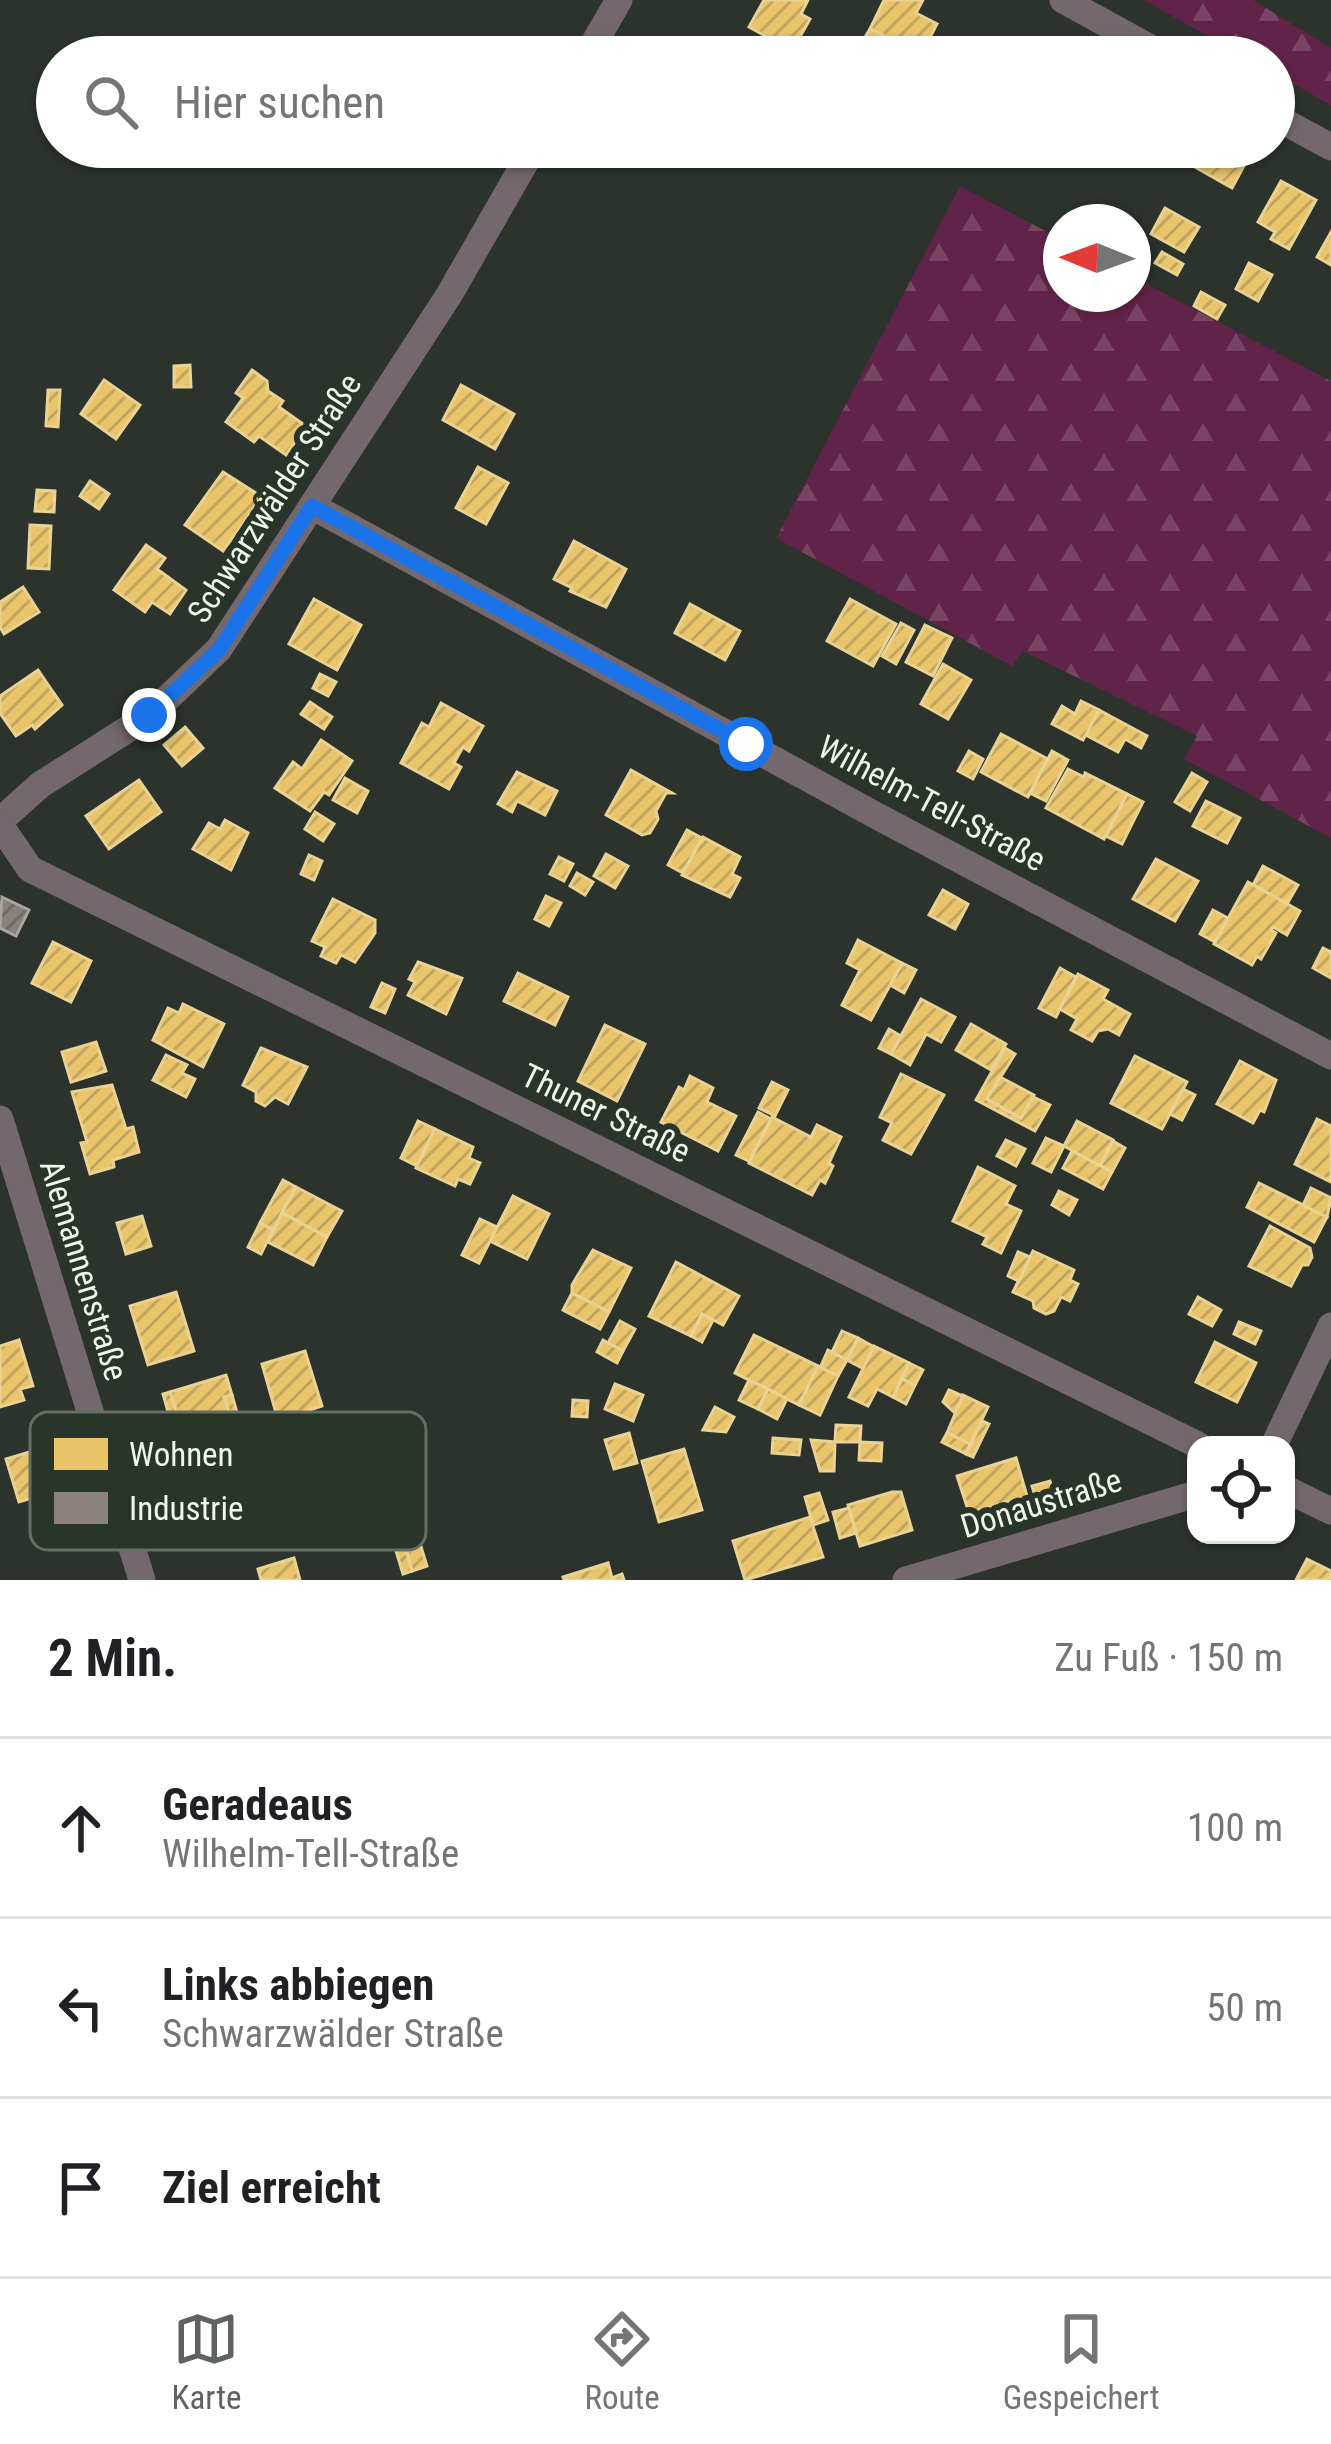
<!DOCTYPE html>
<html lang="de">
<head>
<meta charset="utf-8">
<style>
  :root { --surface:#fff; --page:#f2f2f2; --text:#202124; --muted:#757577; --line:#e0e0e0; --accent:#5e6260 }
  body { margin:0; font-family:"Roboto Condensed",sans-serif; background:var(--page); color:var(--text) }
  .controls { position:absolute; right:36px; bottom:36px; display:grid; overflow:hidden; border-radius:24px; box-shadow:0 3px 9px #0004 }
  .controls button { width:108px; height:108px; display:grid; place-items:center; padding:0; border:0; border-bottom:3px solid var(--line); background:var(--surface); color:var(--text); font:60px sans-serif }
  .compass { position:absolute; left:1043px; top:204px; width:108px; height:108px; border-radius:50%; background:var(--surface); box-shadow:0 3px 9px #0004; rotate:271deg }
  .stop { position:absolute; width:36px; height:36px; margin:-27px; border:9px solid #1a73e8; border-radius:50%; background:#fff }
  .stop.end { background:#1a73e8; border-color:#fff; box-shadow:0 3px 12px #0008 }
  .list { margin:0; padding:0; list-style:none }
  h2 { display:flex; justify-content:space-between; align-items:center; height:156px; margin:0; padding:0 48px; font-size:51px }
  h2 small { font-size:39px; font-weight:400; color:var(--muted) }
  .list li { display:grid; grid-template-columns:78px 1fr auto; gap:36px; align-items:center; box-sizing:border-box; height:180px; padding:0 48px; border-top:3px solid var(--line) }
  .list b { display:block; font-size:45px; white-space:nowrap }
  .list p { margin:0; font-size:39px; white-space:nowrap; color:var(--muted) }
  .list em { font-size:39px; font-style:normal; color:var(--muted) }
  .icon { flex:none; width:66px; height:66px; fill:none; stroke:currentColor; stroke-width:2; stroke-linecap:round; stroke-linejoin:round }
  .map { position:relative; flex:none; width:1331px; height:1580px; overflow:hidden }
  .search { position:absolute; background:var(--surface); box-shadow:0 3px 9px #0004; left:36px; right:36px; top:36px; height:132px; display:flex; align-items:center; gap:30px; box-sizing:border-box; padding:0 42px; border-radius:66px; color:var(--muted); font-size:45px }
  .sheet { height:696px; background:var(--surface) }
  nav { display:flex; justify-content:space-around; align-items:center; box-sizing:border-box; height:168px; border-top:3px solid var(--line); background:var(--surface); font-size:33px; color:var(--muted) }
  nav a { display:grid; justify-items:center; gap:6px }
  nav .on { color:var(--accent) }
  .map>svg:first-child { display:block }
  .forest { fill:url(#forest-firs) }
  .homes { fill:url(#homes-hatch); stroke:#ead392; stroke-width:3 }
  .industry { fill:url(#industry-hatch); stroke:#a8a49e; stroke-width:3 }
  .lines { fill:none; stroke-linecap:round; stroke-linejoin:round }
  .minor { stroke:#73686d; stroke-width:27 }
  .route { stroke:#1a73e8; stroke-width:15 }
  .labels { text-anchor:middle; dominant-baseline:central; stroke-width:12; stroke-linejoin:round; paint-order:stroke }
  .street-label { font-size:33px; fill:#eef6ee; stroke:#293529 }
  .key { fill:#293529; stroke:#646f64; stroke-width:3 }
  .key-label { font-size:33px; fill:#eef6ee }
</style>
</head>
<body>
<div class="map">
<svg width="1331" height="1580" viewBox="0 0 1331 1580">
  <defs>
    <pattern id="forest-firs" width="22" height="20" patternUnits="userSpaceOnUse" patternTransform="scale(3)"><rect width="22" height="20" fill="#612347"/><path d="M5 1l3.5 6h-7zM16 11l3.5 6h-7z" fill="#784462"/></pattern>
    <pattern id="homes-hatch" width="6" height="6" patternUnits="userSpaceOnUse" patternTransform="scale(3)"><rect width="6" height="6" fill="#e9c46a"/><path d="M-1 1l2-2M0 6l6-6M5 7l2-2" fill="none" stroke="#c0a661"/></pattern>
    <pattern id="industry-hatch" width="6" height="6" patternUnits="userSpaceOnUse" patternTransform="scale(3)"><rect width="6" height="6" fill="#8a817c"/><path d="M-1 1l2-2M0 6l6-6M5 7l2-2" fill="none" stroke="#6f6b67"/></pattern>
  </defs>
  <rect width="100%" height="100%" fill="#2c322c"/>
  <!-- forest -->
  <g class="forest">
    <polygon points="1144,0 1253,0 1331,48 1331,105 1274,73 1274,57 1245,57"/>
    <polygon points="960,186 1061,239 1061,294 1133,294 1133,277 1331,381 1331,838 1184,759 1197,736 1023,651 1012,666 776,538"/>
  </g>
  <!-- homes -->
  <g class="homes">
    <polygon points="764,0 808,0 801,14 810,19 792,51 749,27"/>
    <polygon points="884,0 923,0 916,13 937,24 922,53 870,29"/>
    <polygon points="870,29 899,43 894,54 864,39"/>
    <polygon points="1123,147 1164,147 1154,165"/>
    <polygon points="1203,147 1239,147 1251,153 1232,188 1193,166"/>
    <polygon points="1281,181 1316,200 1289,249 1271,239 1275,232 1258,222"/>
    <polygon points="1165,208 1199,227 1184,252 1151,234"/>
    <polygon points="1331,232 1331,265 1317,257"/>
    <polygon points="1162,252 1183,264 1177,275 1155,263"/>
    <polygon points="1249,263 1272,275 1258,301 1236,289"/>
    <polygon points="1201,292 1225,305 1217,319 1194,306"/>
    <polygon points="190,365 191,387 174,387 174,366"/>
    <polygon points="252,370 267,381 268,391 283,401 279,407 306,426 286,455 259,436 254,442 226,422 243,398 236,393"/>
    <polygon points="104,380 140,405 116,439 81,414"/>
    <polygon points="461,385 514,414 495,449 443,420"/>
    <polygon points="48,390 60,390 58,427 46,426"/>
    <polygon points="478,467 508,483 486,524 456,508"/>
    <polygon points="223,472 262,497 223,551 185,525"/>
    <polygon points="90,481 109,494 99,509 80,496"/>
    <polygon points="37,490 55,491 54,512 35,511"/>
    <polygon points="30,525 51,526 49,569 28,568"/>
    <polygon points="574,541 626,569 606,607 570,591 572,588 554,579"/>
    <polygon points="146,545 165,558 157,569 186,590 170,614 152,602 145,612 114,590"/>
    <polygon points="23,587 39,612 4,634 0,627 0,602"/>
    <polygon points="314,599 361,625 337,670 289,644"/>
    <polygon points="850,599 896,624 873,666 827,641"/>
    <polygon points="690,604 740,631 725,660 675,633"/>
    <polygon points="901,623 914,630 896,664 882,656"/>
    <polygon points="925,625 952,638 933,676 906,662"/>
    <polygon points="943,664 971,680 948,719 921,704"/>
    <polygon points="38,670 62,705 35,729 32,725 16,736 0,713 0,696"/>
    <polygon points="320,674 336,682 328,696 313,688"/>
    <polygon points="1081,701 1099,710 1083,740 1052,724 1062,706 1075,714"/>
    <polygon points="310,702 332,717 324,729 301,714"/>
    <polygon points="441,703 483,726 469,751 463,747 454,763 461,767 449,789 401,763 422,723 429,727"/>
    <polygon points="1099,710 1147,736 1141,748 1125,739 1118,752 1086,735"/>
    <polygon points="185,727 203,748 182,766 164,745"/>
    <polygon points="1001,734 1048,759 1028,797 981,772"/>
    <polygon points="321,740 352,761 329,795 324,792 310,811 275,788 293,762 302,769"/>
    <polygon points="969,751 983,759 973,779 958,771"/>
    <polygon points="1052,751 1068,760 1046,801 1030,793"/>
    <polygon points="1068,769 1084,777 1085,773 1127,794 1104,839 1046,808"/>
    <polygon points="631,770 672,793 666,793 656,811 658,819 650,833 642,835 606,815"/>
    <polygon points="517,772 557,791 545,815 517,801 512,812 498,804"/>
    <polygon points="1192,773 1207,782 1190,811 1175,802"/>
    <polygon points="345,778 368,791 357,813 333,800"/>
    <polygon points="139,780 161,812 109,849 86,816"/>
    <polygon points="1127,794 1143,802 1122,844 1106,836"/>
    <polygon points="1206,801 1240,818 1227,843 1193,826"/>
    <polygon points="315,812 334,824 323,841 305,829"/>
    <polygon points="225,820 248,833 231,870 193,849 209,823 220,829"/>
    <polygon points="687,830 702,838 683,873 668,865"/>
    <polygon points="703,837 740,857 732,874 740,878 730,897 682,875"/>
    <polygon points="606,854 628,866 615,888 594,876"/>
    <polygon points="309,855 322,861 314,880 301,874"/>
    <polygon points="559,857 573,864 564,881 550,874"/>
    <polygon points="1156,859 1198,881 1175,921 1133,899"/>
    <polygon points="1263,866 1298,885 1287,904 1253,885"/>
    <polygon points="577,873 593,882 585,895 570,886"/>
    <polygon points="1248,882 1300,911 1287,935 1273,927 1271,930 1276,933 1261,959 1257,956 1252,965 1214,944"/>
    <polygon points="943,890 968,904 955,929 929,915"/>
    <polygon points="546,896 561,903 549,926 535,919"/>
    <polygon points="333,899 375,920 375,933 355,962 341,955 336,963 321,956 325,947 312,941"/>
    <polygon points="1213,910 1228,918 1215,942 1200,934"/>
    <polygon points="858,940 902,963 871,1020 842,1005 860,970 847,963"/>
    <polygon points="53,942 91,961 71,1002 32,983"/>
    <polygon points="1323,948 1331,952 1331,978 1313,968"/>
    <polygon points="418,962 462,978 446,1014 408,995 415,982 409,979"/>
    <polygon points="902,963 916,970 904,993 890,985"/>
    <polygon points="1060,968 1076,977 1056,1017 1039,1008"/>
    <polygon points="518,973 568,997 555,1025 504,1001"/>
    <polygon points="1078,974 1108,990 1103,999 1130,1014 1119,1035 1108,1029 1098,1031 1092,1041 1071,1030 1077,1019 1060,1009"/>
    <polygon points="382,983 395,989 385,1013 371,1007"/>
    <polygon points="921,999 955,1017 941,1042 926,1034 910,1065 891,1054"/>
    <polygon points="183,1004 224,1024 203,1067 153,1040 168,1008 179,1013"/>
    <polygon points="971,1024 1006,1044 991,1070 956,1050"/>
    <polygon points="605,1025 645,1044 617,1101 578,1081"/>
    <polygon points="889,1029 901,1036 891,1054 879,1048"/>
    <polygon points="96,1042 106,1071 71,1082 62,1052"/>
    <polygon points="261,1048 307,1067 288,1104 275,1097 265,1106 256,1101 256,1092 243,1085"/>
    <polygon points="1005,1048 1015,1054 987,1099 1021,1118 1033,1097 1050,1105 1035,1131 976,1100"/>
    <polygon points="166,1055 187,1065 182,1073 195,1079 186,1097 153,1080"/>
    <polygon points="1135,1056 1187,1082 1162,1129 1111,1103"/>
    <polygon points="1240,1061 1276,1080 1264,1112 1260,1110 1253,1123 1217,1104"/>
    <polygon points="901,1074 944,1095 911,1154 883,1140 892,1123 880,1117"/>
    <polygon points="690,1076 713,1088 707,1102 736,1116 718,1151 661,1122 679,1087 684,1090"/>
    <polygon points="1000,1077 1034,1095 1021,1118 987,1099"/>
    <polygon points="772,1082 788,1090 775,1116 759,1108"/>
    <polygon points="112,1085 126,1129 133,1127 139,1152 113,1160 114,1167 90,1174 81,1143 87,1142 72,1092"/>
    <polygon points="1183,1089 1195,1095 1182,1120 1170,1114"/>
    <polygon points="758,1112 771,1119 749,1161 736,1155"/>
    <polygon points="772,1117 811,1137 817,1125 841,1137 829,1163 833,1166 825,1183 820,1180 812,1195 749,1163"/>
    <polygon points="1317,1119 1331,1126 1331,1182 1295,1164"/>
    <polygon points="418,1121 435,1129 417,1166 401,1158"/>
    <polygon points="1077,1121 1113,1140 1100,1166 1064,1146"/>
    <polygon points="435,1129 473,1147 469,1158 480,1163 470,1184 458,1179 455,1186 416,1168"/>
    <polygon points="1046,1138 1064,1146 1051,1172 1033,1163"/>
    <polygon points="1006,1140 1025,1149 1016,1166 997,1156"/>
    <polygon points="1113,1141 1125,1148 1112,1172 1100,1166"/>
    <polygon points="1072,1151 1112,1172 1103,1189 1063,1168"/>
    <polygon points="978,1167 1015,1186 1006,1204 1021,1211 1001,1253 983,1244 987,1237 953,1221"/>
    <polygon points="283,1180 296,1187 273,1230 260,1223"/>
    <polygon points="1259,1183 1327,1217 1314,1242 1247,1207"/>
    <polygon points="296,1187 342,1211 327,1237 282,1213"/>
    <polygon points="1311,1188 1331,1198 1327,1217 1303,1205"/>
    <polygon points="1059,1191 1077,1200 1069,1215 1052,1205"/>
    <polygon points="513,1196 549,1214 527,1259 490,1241"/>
    <polygon points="282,1213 327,1237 313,1265 268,1242"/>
    <polygon points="142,1216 151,1246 126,1254 117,1223"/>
    <polygon points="480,1219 497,1227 479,1263 462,1255"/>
    <polygon points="260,1223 273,1230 261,1254 248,1247"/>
    <polygon points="1270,1226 1310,1248 1312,1257 1308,1265 1302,1265 1291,1286 1249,1266"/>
    <polygon points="593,1250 631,1268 609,1312 572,1293 572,1285"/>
    <polygon points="1033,1251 1074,1270 1070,1280 1078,1284 1070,1301 1061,1297 1054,1311 1046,1314 1034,1308 1033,1301 1013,1292"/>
    <polygon points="1018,1252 1030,1257 1019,1281 1008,1276"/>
    <polygon points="676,1262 739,1296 723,1325 702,1314 691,1336 649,1316"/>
    <polygon points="176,1292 194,1351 148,1365 130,1306"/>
    <polygon points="572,1293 609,1312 600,1329 563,1310"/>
    <polygon points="1198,1297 1221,1310 1212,1326 1189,1314"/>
    <polygon points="702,1314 713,1320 702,1342 691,1336"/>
    <polygon points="620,1321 635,1329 623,1351 608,1343"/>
    <polygon points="1239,1322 1261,1331 1255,1344 1234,1334"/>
    <polygon points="842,1331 858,1338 847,1360 832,1352"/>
    <polygon points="754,1335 818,1366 799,1405 735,1373"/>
    <polygon points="858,1338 874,1347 864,1369 847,1360"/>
    <polygon points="19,1340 33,1386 20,1389 24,1400 0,1407 0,1346"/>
    <polygon points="603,1340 623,1351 617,1363 597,1352"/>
    <polygon points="1215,1342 1256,1363 1237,1402 1196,1382"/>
    <polygon points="874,1346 909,1363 893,1397 877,1389 868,1406 849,1397"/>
    <polygon points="828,1350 847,1360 838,1376 820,1368"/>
    <polygon points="305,1351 322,1406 278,1420 262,1364"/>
    <polygon points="909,1363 923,1370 915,1385 902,1379"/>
    <polygon points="818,1366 838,1376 820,1415 799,1405"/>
    <polygon points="226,1375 232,1395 224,1397 233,1425 178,1442 172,1426 180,1423 170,1392"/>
    <polygon points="902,1379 915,1385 906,1404 893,1397"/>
    <polygon points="749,1380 768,1389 758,1409 739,1400"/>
    <polygon points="615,1384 643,1395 633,1421 605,1409"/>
    <polygon points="768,1389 787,1399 777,1419 758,1409"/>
    <polygon points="949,1390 963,1396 955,1413 943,1402"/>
    <polygon points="170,1392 180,1423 172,1426 163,1394"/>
    <polygon points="232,1395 240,1423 233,1425 224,1397"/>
    <polygon points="963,1395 988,1407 970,1444 947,1433"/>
    <polygon points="573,1400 588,1401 587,1417 572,1416"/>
    <polygon points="715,1407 734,1417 726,1432 703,1430"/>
    <polygon points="982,1421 989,1424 973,1457 966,1454"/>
    <polygon points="836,1425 861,1426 860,1442 835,1442"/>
    <polygon points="629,1433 637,1463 614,1469 605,1440"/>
    <polygon points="947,1433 970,1444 966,1454 942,1442"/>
    <polygon points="773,1438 801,1440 799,1455 772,1453"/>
    <polygon points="811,1440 835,1442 834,1471 820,1471"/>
    <polygon points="860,1442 882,1443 881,1461 859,1460"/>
    <polygon points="46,1447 59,1490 19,1502 6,1459"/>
    <polygon points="684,1449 702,1510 659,1522 642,1461"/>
    <polygon points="1016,1458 1027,1496 969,1513 957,1476"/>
    <polygon points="1050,1481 1057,1506 1040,1512 1032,1486"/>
    <polygon points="892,1492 901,1492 912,1530 860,1546 848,1505"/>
    <polygon points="819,1493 828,1520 813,1525 805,1497"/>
    <polygon points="849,1508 856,1533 840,1538 833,1512"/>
    <polygon points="810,1517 823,1557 745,1580 733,1541"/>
    <polygon points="414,1524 427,1566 412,1571 400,1528"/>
    <polygon points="400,1528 412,1571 403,1574 390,1531"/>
    <polygon points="294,1558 300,1580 261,1580 258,1569"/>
    <polygon points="1307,1559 1331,1571 1330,1580 1296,1580"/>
    <polygon points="608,1563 612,1578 622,1574 624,1580 564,1580 563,1577"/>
  </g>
  <!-- industry -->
  <polygon class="industry" points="2,897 29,910 16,936 0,928"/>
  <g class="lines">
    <!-- minor -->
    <g class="minor">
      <polyline points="1063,0 1167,57"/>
      <polyline points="586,57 619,0"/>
      <polyline points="1274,116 1331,147"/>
      <polyline points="312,506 875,815 1331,1056"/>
      <polyline points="0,821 40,785 150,715 219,649 449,295 534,147"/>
      <polyline points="0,825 30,869 1198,1445"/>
      <polyline points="0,1119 142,1580"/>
      <polyline points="1274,1445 1331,1326"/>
      <polyline points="1286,1489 1331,1511"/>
      <polyline points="906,1580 1196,1494"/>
    </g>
  </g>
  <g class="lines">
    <!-- route -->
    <polyline class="route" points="149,715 219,650 312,506 746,744"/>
  </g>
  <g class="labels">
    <!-- street labels -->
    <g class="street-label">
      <text transform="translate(274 498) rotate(-57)">Schwarzwälder Straße</text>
      <text transform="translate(932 803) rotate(28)">Wilhelm-Tell-Straße</text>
      <text transform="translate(606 1113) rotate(26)">Thuner Straße</text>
      <text transform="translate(84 1270) rotate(73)">Alemannenstraße</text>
      <text transform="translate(1041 1503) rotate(-17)">Donaustraße</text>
    </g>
  </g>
  <!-- legend -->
  <rect x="30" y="1412" width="396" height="138" rx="18" class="key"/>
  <rect x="54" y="1438" width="54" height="32" fill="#e9c46a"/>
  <rect x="54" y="1492" width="54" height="32" fill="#8a817c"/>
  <g class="key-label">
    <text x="129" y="1466">Wohnen</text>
    <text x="129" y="1520">Industrie</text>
  </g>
</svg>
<div class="controls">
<button><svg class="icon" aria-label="locate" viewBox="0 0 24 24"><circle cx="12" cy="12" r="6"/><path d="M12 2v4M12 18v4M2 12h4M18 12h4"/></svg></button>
</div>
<svg class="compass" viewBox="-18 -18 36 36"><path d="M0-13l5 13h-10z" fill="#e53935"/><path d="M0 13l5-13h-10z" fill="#757577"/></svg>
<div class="stop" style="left:746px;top:744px"></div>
<div class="stop end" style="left:149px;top:715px"></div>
<div class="search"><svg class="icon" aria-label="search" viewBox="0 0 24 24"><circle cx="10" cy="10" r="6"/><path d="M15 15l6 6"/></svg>Hier suchen</div>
</div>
<section class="sheet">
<h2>2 Min.<small>Zu Fuß · 150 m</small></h2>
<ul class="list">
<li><svg class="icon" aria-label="ahead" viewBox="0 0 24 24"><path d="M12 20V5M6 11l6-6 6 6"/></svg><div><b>Geradeaus</b><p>Wilhelm-Tell-Straße</p></div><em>100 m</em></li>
<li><svg class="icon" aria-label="left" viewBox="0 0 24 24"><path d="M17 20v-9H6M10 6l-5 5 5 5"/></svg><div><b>Links abbiegen</b><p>Schwarzwälder Straße</p></div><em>50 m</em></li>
<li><svg class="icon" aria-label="arrive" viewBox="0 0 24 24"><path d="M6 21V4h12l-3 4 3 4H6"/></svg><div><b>Ziel erreicht</b></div></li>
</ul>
</section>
<nav>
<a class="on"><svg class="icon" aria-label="map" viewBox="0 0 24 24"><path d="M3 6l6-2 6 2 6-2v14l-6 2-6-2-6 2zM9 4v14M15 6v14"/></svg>Karte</a>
<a><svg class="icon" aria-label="directions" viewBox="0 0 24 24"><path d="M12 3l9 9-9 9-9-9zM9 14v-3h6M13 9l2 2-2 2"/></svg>Route</a>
<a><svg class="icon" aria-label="saved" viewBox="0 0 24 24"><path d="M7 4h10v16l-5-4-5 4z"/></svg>Gespeichert</a>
</nav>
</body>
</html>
